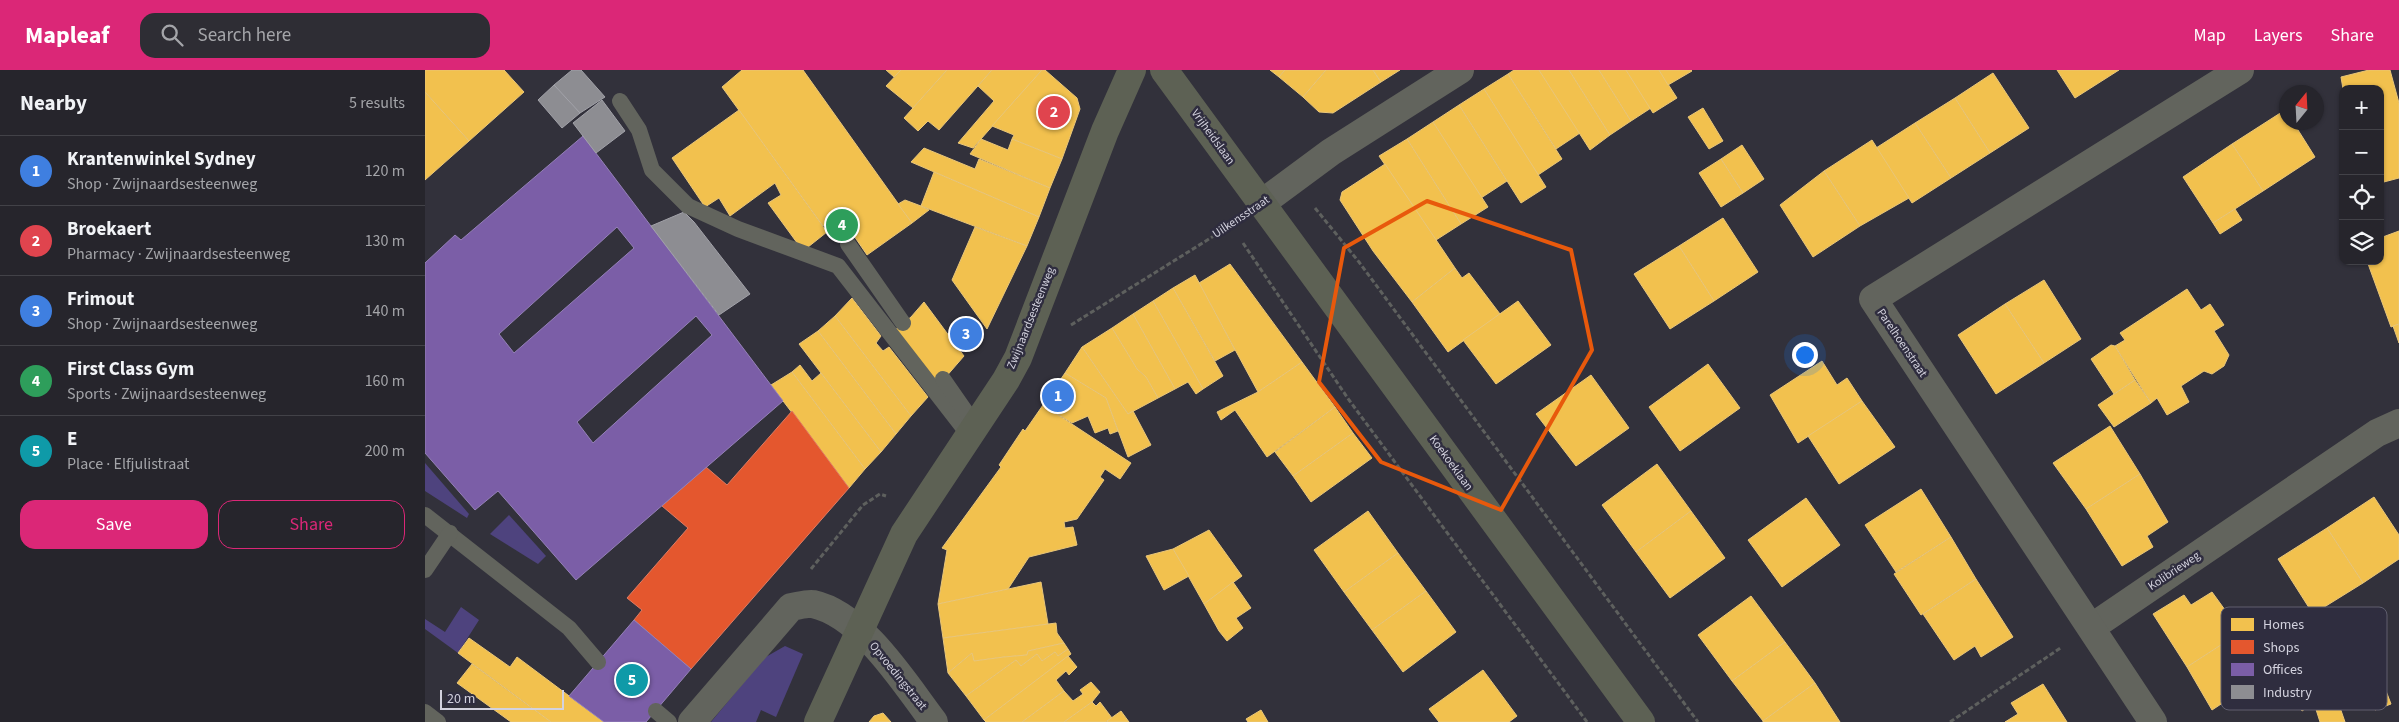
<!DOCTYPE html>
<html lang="en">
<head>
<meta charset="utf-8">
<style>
  :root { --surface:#26252c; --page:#2e2d34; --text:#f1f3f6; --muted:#a4a5a9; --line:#424248; --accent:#db2777 }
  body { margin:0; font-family:"Source Sans 3",sans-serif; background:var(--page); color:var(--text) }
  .controls { position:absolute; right:15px; top:15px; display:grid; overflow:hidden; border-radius:10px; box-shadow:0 1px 4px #0004 }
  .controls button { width:45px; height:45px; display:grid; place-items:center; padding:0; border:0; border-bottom:1px solid var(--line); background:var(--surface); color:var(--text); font:25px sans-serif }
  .compass { position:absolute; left:1854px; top:15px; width:45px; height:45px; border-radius:50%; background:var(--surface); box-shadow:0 1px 4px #0004; rotate:18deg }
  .scale { position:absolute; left:15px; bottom:12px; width:124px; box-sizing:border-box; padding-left:5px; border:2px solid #d3d2de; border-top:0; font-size:14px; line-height:18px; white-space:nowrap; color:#d3d2de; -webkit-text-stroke:4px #2f2d3f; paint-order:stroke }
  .you { position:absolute; left:1379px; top:284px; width:18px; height:18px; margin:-12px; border:4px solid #fff; border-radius:50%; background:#1a73e8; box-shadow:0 0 0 8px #1a73e833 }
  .badge { display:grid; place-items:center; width:32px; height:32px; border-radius:50%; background:var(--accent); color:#fff; font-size:16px; font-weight:700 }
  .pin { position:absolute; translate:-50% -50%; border:2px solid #fff; box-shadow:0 1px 5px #0006 }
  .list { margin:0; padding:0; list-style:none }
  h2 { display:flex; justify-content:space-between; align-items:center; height:65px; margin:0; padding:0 20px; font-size:21px }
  h2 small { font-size:16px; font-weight:400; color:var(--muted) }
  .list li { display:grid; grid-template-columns:32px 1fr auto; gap:15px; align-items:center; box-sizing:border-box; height:70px; padding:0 20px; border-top:1px solid var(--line) }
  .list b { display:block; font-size:19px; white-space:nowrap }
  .list p { margin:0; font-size:16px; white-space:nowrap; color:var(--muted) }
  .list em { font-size:16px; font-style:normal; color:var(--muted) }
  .actions { display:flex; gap:10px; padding:15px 20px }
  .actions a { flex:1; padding:11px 0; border:1px solid var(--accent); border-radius:15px; text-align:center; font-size:18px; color:var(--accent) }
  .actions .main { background:var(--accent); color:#fff }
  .icon { flex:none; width:28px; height:28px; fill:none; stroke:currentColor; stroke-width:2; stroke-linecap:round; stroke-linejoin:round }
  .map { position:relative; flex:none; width:1974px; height:652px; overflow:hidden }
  header { display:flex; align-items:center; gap:30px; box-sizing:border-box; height:70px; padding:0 25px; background:var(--accent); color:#fff }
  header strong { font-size:24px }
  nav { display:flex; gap:28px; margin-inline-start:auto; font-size:18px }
  .search { width:350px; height:45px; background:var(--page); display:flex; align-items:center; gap:12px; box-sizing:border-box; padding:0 18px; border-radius:15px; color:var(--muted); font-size:19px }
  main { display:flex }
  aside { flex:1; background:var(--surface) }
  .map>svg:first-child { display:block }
  .green { fill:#4e437e }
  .homes { fill:#f2c14e; stroke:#e9c679 }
  .shops { fill:#e4572e; stroke:#df7c63 }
  .offices { fill:#7b5ea7; stroke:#9581b8; fill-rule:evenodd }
  .industry { fill:#8d8d92; stroke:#a2a2a9 }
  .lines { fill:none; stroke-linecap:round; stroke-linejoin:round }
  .path { stroke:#5e605e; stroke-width:3; stroke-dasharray:5 2.5; stroke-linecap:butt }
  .lane { stroke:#62645d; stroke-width:16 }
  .street { stroke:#62645d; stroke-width:28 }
  .secondary { stroke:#5d6154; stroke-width:28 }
  .marked { fill:none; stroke:#e8590c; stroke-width:4; stroke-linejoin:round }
  .labels { text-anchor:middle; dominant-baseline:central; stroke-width:5; stroke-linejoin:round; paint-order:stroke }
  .street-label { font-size:12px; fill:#d3d2de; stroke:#2f2d3f }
  .key { fill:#2f2d3f; stroke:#605f6f; stroke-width:1 }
  .key-label { font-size:14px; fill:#d3d2de }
</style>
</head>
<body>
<header>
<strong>Mapleaf</strong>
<div class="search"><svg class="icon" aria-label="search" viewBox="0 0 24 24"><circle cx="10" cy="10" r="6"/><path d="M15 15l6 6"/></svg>Search here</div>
<nav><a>Map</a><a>Layers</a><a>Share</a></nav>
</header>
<main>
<aside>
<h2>Nearby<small>5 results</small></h2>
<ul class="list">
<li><span class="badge" style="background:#3f7fe0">1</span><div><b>Krantenwinkel Sydney</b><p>Shop · Zwijnaardsesteenweg</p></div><em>120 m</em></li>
<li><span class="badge" style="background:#e0444e">2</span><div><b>Broekaert</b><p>Pharmacy · Zwijnaardsesteenweg</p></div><em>130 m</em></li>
<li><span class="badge" style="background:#3f7fe0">3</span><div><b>Frimout</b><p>Shop · Zwijnaardsesteenweg</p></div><em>140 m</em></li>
<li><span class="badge" style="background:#2e9e5b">4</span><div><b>First Class Gym</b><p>Sports · Zwijnaardsesteenweg</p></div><em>160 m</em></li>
<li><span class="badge" style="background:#0f9aa8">5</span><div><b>E</b><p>Place · Elfjulistraat</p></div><em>200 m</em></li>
</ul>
<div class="actions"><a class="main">Save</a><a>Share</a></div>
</aside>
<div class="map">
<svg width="1974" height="652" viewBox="0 0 1974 652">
  <rect width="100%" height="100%" fill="#32313b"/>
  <!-- green -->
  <g class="green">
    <polygon points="0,393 44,444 42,448 0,421"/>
    <polygon points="84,445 121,486 113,494 65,464"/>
    <polygon points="36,537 54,550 33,583 0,559 0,549 20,562"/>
    <polygon points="360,576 378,584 351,647 336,640 331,652 286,652 339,588"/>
  </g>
  <!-- homes -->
  <g class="homes">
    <polygon points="0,0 79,0 99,22 44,71 0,22"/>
    <polygon points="317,0 378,0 487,153 442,185 414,144 398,156 297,17"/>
    <polygon points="461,0 476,0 469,7"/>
    <polygon points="476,0 522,0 488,38 461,16"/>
    <polygon points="522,0 567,0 514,60 503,51 493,61 479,48"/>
    <polygon points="567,0 617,0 548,78 533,73 569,31 553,16"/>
    <polygon points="617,0 620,0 652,28 655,39 637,89 587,69 589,65 567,56"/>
    <polygon points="845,0 860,0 854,7"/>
    <polygon points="860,0 901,0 878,27 854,7"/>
    <polygon points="901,0 948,0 956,12 908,43 894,42 878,27"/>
    <polygon points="948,0 975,0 956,12"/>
    <polygon points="1089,0 1114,0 1155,63 1131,79 1083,4"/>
    <polygon points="1114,0 1144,0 1185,65 1165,80"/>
    <polygon points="1144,0 1174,0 1206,51 1185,65"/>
    <polygon points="1174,0 1201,0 1226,38 1206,51"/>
    <polygon points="1201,0 1234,0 1252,28 1228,43"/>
    <polygon points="1234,0 1266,0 1267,1 1243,15"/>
    <polygon points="1632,0 1694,0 1650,28"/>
    <polygon points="1944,0 1965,0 1974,33 1974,108 1955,113 1955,19 1918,19 1916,7"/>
    <polygon points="1568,3 1604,58 1565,83 1530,28"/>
    <polygon points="1083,4 1137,89 1113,105 1059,19"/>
    <polygon points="1059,19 1121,117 1096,133 1034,35"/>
    <polygon points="0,22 44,71 0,110"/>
    <polygon points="1530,28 1565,83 1526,108 1490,53"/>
    <polygon points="1034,35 1082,111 1056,128 1008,52"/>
    <polygon points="1278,38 1298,71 1284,79 1263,47"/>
    <polygon points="314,40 402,162 378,181 343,133 356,125 350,113 305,146 294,128 280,137 247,88"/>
    <polygon points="1860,40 1862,52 1868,52 1890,87 1838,121 1807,74"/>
    <polygon points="1008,52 1063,137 1036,154 982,69"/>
    <polygon points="1490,53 1526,108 1487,133 1451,78"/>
    <polygon points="556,69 583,80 587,69 637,89 625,118 545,84"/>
    <polygon points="982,69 1036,154 1011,170 954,86"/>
    <polygon points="1447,70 1484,128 1435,156 1399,101"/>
    <polygon points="1807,74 1838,121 1788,153 1758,107"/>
    <polygon points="1317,75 1339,109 1318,123 1296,89"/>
    <polygon points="499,78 550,99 554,89 625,118 614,147 486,92"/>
    <polygon points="1296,89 1318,123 1296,137 1274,103"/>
    <polygon points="960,94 1030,198 987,232 948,181 915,130 917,122"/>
    <polygon points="1399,101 1435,156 1388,187 1355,135"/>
    <polygon points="509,102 614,147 602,176 496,136"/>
    <polygon points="480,130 496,136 504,140 487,153 473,134"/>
    <polygon points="1810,139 1817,150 1795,164 1788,153"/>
    <polygon points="1298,148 1333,202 1289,231 1254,176"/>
    <polygon points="550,157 602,176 562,259 527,210"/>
    <polygon points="1974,161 1974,254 1966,257 1942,191 1955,191 1955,168"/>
    <polygon points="1254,176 1289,231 1245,259 1209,204"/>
    <polygon points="805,194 877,292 833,322 774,213"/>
    <polygon points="1030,198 1037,208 1044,203 1075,244 1023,282 987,232"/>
    <polygon points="770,205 810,280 790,291 748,218"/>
    <polygon points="1619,210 1656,269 1619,293 1580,234"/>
    <polygon points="748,218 798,306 778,319 728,231"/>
    <polygon points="1762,219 1776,240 1785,234 1799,255 1789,261 1804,285 1799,296 1787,304 1779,301 1756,316 1764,332 1742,345 1732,328 1726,333 1690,276 1700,270 1695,263"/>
    <polygon points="427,228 456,266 451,273 458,281 464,277 503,327 486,346 410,246"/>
    <polygon points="728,231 778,319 771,324 763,312 750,319 708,244"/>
    <polygon points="1093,231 1126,275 1071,314 1038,270"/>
    <polygon points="499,232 539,286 513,316 471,259 486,247"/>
    <polygon points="1580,234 1619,293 1571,324 1533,265"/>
    <polygon points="708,244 750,319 733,328 721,307 712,299 687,258"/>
    <polygon points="410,246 486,346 471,364 393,261"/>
    <polygon points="1974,254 1974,273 1968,256"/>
    <polygon points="687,258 712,299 721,307 733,328 703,344 657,277"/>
    <polygon points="393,261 471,364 456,382 374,274"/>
    <polygon points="1686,275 1690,276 1710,310 1689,324 1666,289"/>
    <polygon points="657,277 703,344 708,341 726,375 703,387 681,328 640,303"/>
    <polygon points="1397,291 1412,315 1422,308 1437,331 1373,373 1345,325"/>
    <polygon points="877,292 910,337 842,387 810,340 796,350 792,342 833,322"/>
    <polygon points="1283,294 1315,338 1255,381 1224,337"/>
    <polygon points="375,295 387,311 396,303 456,382 440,399 367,302"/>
    <polygon points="367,302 440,399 424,418 346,315"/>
    <polygon points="640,303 681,328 693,361 685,364 683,358 670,363 663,346 647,353 618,335"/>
    <polygon points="1166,305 1204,358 1151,396 1111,344"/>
    <polygon points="1710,310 1726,333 1689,357 1673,335"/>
    <polygon points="1437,331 1470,377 1414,414 1383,366"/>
    <polygon points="618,335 706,393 695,409 680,399 675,407 679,410 652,449 639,452 640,458 648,457 652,475 604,487 583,519 513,534 522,480 517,478 576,397 574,395 598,359 600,361"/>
    <polygon points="910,337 928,363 868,406 850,382"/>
    <polygon points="1685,356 1715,404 1661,439 1628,393"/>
    <polygon points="928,363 947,388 886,432 868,406"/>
    <polygon points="1232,394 1266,441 1211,482 1177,435"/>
    <polygon points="1715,404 1743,452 1722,466 1728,477 1697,496 1661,439"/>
    <polygon points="1496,419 1526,467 1471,502 1440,455"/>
    <polygon points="1949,427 1974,465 1974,489 1938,513 1902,458"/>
    <polygon points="1381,428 1415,475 1357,517 1323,470"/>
    <polygon points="943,441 973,483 919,522 889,480"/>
    <polygon points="1266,441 1300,488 1245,528 1211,482"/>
    <polygon points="1902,458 1938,513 1888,544 1853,489"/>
    <polygon points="784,460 817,506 779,534 748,479"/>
    <polygon points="1526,467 1551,509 1496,545 1469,504"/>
    <polygon points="748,479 764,506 739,520 721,486"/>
    <polygon points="973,483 1001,521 947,560 919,522"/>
    <polygon points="1551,509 1588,567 1556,587 1550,576 1529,590 1498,544"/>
    <polygon points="616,512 623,554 518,568 513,534"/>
    <polygon points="808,512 826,538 811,548 818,558 802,571 794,561 779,534"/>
    <polygon points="1001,521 1031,562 978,602 947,560"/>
    <polygon points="1787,522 1816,562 1762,597 1728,544 1759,525 1766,535"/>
    <polygon points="1326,526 1360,572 1307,611 1273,565"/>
    <polygon points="631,553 632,563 639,573 603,581 602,585 579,587 549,591 547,583 523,603 518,568"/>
    <polygon points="1816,562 1843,603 1787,640 1762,597"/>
    <polygon points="44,568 85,597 92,587 179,652 126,652 33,583"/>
    <polygon points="1360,572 1390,613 1338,651 1307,611"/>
    <polygon points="639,573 643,579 633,586 630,582 617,591 612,584 596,596 591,590 541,626 523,603 547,583 549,591 579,587 602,585 603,581"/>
    <polygon points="643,579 646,584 559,650 541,626 591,590 596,596 612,584 617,591 630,582 633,586"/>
    <polygon points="643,586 652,597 644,605 641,601 631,610 639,621 597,652 561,652 559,650"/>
    <polygon points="47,594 126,652 86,652 32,613"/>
    <polygon points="1896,598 1913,625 1889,633 1877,641 1863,620"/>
    <polygon points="1058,600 1092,646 1084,652 1014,652 1004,639"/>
    <polygon points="666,612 675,622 667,632 639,652 597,652 639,621 648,631 658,624 655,620"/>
    <polygon points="1390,613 1415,652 1338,652 1338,651"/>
    <polygon points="1958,613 1966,634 1950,640 1942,619"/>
    <polygon points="1618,614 1642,652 1580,652 1593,644 1586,633"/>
    <polygon points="1911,626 1920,652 1895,652 1889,633"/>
    <polygon points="667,632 671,636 675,632 687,648 681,652 639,652"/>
    <polygon points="836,640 843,652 823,652 821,649"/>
    <polygon points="696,641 704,652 683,652 682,651"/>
    <polygon points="458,643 466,652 444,652 449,646"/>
  </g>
  <!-- shops -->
  <polygon class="shops" points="367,341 424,418 266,599 209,550 217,540 202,528 263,458 237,436 281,397 302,415"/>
  <!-- offices -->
  <g class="offices">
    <path d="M158,66L358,331L151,510L73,421L50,440L0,383V193L30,165L36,170ZM192,157L209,178L89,283L74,264ZM271,246L287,265L168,373L152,352Z"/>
    <polygon points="209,550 266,599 221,652 179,652 144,626"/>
  </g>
  <!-- industry -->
  <g class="industry">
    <polygon points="147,0 156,0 180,27 155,43 129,15"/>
    <polygon points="129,15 155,43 137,58 113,30"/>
    <polygon points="177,30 200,61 171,83 148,53"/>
    <polygon points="259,142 269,152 325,224 294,245 226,156"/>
  </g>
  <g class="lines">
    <!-- path -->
    <g class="path">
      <polyline points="890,138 934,192 1273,652"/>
      <polyline points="818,173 924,330 1162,652"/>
      <polyline points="646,255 808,154"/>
      <polyline points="386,499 438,435 455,424 461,426"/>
      <polyline points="1525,652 1637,577"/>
    </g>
    <!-- lane -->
    <g class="lane">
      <polyline points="195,31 214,60 227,100 263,136 313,159 413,196 544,365"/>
      <polyline points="423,174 478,253"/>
      <polyline points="518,309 550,355"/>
      <polyline points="0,445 144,558 173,592"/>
      <polyline points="0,500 25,463"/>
      <polyline points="231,641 244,652"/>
      <polyline points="0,642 13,652"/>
    </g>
    <!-- street -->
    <g class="street">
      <polyline points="837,133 906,82 1035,0"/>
      <polyline points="1667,557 1952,363 1974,353"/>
      <path d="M267,652L366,537C373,536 382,533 388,534C438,545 480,614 509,652"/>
      <polyline points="1728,652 1448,229 1815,0"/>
    </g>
    <!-- secondary -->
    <g class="secondary">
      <polyline points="739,0 1216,652"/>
      <polyline points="393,652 479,464 581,310 593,288 680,61 707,0"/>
    </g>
  </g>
  <!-- marked area -->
  <path class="marked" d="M1002,131L1146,180L1167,280L1076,440L956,392L894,312L919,178Z"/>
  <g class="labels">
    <!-- street labels -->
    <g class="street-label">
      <text transform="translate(788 67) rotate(54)">Vrijheidslaan</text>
      <text transform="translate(816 147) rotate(-34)">Uilkensstraat</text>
      <text transform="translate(606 248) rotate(-68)">Zwijnaardsesteenweg</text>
      <text transform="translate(1477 273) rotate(56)">Parelhoenstraat</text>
      <text transform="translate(1026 393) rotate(54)">Koekoeklaan</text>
      <text transform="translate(1749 501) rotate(-34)">Kolibrieweg</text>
      <text transform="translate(473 606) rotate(51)">Opvoedingstraat</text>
    </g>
  </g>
  <!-- legend -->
  <rect x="1796" y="537" width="166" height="103" rx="8" class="key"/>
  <rect x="1806" y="548" width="23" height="13" fill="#f2c14e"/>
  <rect x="1806" y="570" width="23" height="14" fill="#e4572e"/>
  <rect x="1806" y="593" width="23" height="13" fill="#7b5ea7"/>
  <rect x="1806" y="615" width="23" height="14" fill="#8d8d92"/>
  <g class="key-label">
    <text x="1838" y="559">Homes</text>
    <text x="1838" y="582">Shops</text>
    <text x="1838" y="604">Offices</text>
    <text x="1838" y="627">Industry</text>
  </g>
</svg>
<div class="controls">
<button>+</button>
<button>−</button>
<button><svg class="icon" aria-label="locate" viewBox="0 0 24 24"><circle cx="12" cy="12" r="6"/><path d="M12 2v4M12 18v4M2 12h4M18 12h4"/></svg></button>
<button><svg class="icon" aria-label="layers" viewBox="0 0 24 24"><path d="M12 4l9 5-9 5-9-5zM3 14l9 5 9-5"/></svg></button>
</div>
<svg class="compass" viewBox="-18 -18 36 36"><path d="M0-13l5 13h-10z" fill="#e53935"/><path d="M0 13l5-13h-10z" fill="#a4a5a9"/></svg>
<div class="scale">20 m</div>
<div class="you"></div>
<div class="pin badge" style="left:633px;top:326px;background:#3f7fe0">1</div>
<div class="pin badge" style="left:629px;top:42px;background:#e0444e">2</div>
<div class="pin badge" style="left:541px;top:264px;background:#3f7fe0">3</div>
<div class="pin badge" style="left:417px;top:155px;background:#2e9e5b">4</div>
<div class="pin badge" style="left:207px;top:610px;background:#0f9aa8">5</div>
</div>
</main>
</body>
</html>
